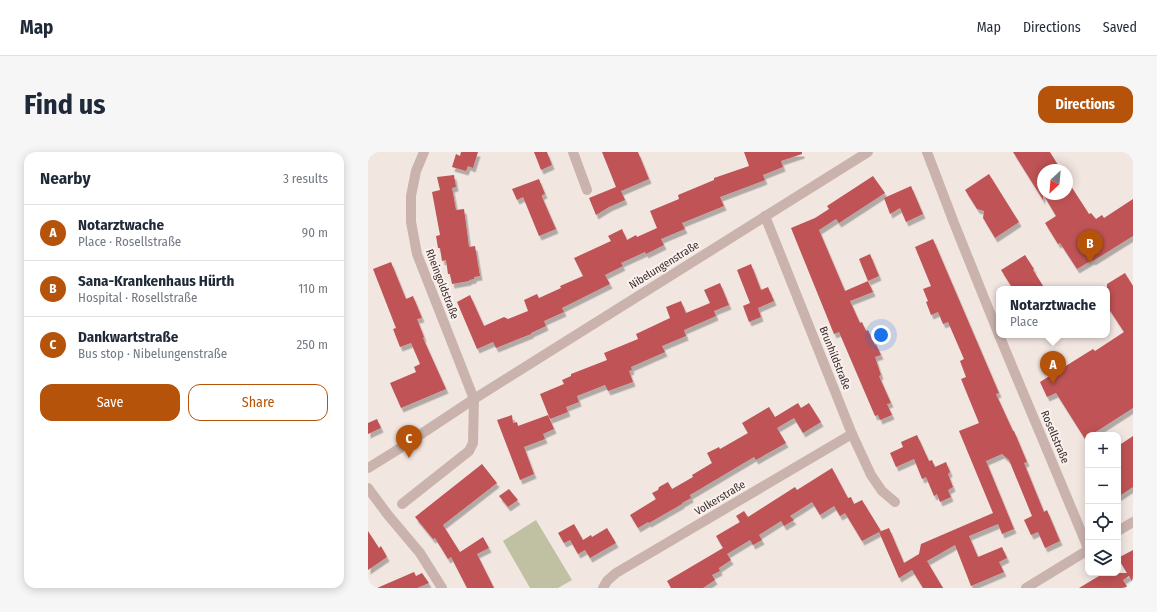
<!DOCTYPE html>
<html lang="en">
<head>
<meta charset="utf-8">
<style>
  :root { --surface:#fff; --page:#f6f6f7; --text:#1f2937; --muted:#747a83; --line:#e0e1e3; --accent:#b45309 }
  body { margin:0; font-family:"Fira Sans Condensed",sans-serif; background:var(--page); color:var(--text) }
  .controls { position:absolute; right:12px; bottom:12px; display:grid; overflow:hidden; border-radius:8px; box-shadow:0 2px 10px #0003 }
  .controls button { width:36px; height:36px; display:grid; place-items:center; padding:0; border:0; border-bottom:1px solid var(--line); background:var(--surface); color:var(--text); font:20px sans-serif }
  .compass { position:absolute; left:669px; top:12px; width:36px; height:36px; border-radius:50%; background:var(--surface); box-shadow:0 2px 10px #0003; rotate:206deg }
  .you { position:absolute; left:513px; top:183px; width:14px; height:14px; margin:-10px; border:3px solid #fff; border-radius:50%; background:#1a73e8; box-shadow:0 0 0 6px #1a73e833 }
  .badge { display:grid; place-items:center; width:26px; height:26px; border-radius:50%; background:var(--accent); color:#fff; font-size:13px; font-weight:700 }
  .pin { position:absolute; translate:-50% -33px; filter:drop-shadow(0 1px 2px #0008) }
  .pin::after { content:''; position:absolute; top:21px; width:14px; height:12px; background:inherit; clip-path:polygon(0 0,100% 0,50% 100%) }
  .popup { position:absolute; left:628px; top:134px; width:114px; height:52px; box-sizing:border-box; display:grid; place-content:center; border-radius:8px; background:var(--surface); filter:drop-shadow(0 1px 3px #0005); font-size:13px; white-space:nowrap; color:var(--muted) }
  .popup b { font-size:15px; color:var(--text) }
  .popup::after { content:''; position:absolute; left:50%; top:100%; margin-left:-8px; border:8px solid transparent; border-top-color:var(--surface) }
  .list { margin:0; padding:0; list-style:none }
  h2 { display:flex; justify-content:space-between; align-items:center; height:52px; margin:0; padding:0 16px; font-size:17px }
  h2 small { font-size:13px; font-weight:400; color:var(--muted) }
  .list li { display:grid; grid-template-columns:26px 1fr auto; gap:12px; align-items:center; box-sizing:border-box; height:56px; padding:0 16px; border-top:1px solid var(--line) }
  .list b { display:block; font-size:15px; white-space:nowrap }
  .list p { margin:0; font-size:13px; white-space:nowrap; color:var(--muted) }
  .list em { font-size:13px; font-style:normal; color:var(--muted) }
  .actions { display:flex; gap:8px; padding:12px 16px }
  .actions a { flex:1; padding:9px 0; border:1px solid var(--accent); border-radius:12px; text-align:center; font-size:14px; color:var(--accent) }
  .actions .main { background:var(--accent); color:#fff }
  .icon { flex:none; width:22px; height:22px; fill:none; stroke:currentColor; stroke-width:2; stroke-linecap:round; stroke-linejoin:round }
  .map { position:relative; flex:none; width:765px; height:436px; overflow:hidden; border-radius:12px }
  header { display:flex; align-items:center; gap:24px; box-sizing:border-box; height:56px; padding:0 20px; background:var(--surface); border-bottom:1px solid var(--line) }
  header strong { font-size:19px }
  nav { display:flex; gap:22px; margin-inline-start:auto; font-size:14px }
  .intro { display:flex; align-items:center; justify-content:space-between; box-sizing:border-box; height:96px; padding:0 24px }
  h1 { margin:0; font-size:28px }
  .button { padding:10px 18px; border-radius:12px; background:var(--accent); color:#fff; font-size:14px; font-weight:700 }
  main { display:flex; gap:24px; padding:0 24px }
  aside { flex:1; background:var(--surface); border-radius:12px; box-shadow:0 2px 10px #0003 }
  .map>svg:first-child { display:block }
  .green { fill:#bfc1a2 }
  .building { fill:#bf5354; filter:url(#shadow) }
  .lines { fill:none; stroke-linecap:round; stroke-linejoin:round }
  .minor { stroke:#cab3ad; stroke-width:10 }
  .tertiary { stroke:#cab3ad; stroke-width:10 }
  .labels { text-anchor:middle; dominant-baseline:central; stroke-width:4; stroke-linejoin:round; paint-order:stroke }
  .street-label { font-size:11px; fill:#392c2b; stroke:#faf1ee }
</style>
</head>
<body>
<header>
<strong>Map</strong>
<nav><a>Map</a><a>Directions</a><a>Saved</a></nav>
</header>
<div class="intro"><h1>Find us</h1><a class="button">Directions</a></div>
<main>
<aside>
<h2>Nearby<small>3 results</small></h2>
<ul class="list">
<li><span class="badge">A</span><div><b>Notarztwache</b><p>Place · Rosellstraße</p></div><em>90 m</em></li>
<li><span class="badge">B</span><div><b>Sana-Krankenhaus Hürth</b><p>Hospital · Rosellstraße</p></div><em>110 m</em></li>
<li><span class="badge">C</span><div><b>Dankwartstraße</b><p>Bus stop · Nibelungenstraße</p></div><em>250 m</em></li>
</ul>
<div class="actions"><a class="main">Save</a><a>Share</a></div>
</aside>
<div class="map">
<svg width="765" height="436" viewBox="0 0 765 436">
  <defs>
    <filter id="shadow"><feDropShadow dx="2.5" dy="4.5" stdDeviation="0" flood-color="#0004"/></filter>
  </defs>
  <rect width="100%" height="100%" fill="#f2e6e1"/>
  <!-- green -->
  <polygon class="green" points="168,368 204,428 190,436 162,436 135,389"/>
  <!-- building -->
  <g class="building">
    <polygon points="93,0 110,0 105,16 100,14 98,19 84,15 88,2 92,4"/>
    <polygon points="166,0 179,0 184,13 173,18"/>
    <polygon points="234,0 270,0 281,27 253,39 257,48 241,55 228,63 221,46 248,35"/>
    <polygon points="376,0 434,0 434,2 413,9 415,15 395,23 397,28 352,45 356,54 314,71 317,77 293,87 296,93 278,102 277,100 253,111 255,114 237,123 242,132 194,156 196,160 176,169 178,174 163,181 163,182 128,196 125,190 109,197 89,150 102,143 116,174 136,165 140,167 160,159 156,148 169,142 171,146 193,136 192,134 215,124 206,106 243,89 240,84 254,77 259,88 268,83 269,85 289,76 282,59 311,47 310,43 346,28 346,26 381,14"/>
    <polygon points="645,0 682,0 693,18 675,18 675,42 699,42 699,28 721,62 723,61 728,67 734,63 736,66 765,47 765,84 725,109 724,108 709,117 692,91 690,92 677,71 688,64 675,42 675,48"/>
    <polygon points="621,22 651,70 627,86 615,66 616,59 609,57 597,38"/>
    <polygon points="86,23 88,35 84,36 88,58 96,57 101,95 107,94 112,124 106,125 106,127 101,128 101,129 84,132 82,122 80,122 78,108 74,109 72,96 70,96 68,84 72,83 64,40 72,38 69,25"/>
    <polygon points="505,24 517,41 471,71 468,67 451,78 477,139 500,129 505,140 482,149 492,171 494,170 498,179 500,178 507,193 508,192 513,203 507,205 513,223 511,224 523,251 519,252 524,263 512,268 510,263 507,264 471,180 466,182 423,76 447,66 461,57 459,54"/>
    <polygon points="171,27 177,42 174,43 174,45 188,77 171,84 155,45 149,48 144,37"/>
    <polygon points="543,34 555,62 538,70 532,56 522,62 516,46"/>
    <polygon points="565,87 631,241 628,242 645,279 646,279 659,310 656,311 676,360 679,358 692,389 677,396 670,380 663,383 656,368 664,364 641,308 634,302 618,309 646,377 634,382 630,372 601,384 610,405 634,395 639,406 631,410 636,420 603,434 587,393 559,409 575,436 555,436 544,418 531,426 511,380 521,376 536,411 551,402 553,392 625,361 591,279 611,271 593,227 598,225 592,209 596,207 580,170 575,172 570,160 563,163 558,150 560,149 555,137 563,134 547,95"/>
    <polygon points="502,102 511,124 500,129 491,107"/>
    <polygon points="657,103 666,117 665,118 677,137 645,137 633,118"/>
    <polygon points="23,110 38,147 45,144 54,166 49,167 56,185 55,186 78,237 33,256 22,231 48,220 46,215 52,212 43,191 32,195 25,177 28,176 5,117"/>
    <polygon points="383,112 393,138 400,135 406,149 390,156 393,165 381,170 375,154 382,151 369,118"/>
    <polygon points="757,121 765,134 765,256 723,283 720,283 720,285 717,287 688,241 679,245 672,230 725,197 727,199 756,180 739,154 739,132"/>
    <polygon points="352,131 361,153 346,159 348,164 316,178 318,184 294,194 297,200 263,215 264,218 261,219 265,230 240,239 237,233 209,244 211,250 198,255 200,260 182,267 172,242 196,232 194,228 203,224 203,222 239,208 236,201 270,187 268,182 302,166 298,155 313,149 318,161 342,151 336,138"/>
    <polygon points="430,251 433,256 441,251 453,270 435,281 426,266 409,276 418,291 388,308 386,305 322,343 323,346 314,351 314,352 281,371 280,370 270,376 262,363 288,347 284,341 290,338 291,335 300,330 304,337 325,325 324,323 344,311 339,301 351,295 352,297 380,281 374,271 401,255 407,265"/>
    <polygon points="144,263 145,271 149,270 150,274 180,263 186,277 175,282 177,287 156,295 166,322 152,328 129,268"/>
    <polygon points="9,267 13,276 0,282 0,271"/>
    <polygon points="549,283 561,309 564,308 567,315 578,310 582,320 580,322 585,335 580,338 583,345 572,350 569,342 566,344 558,325 554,327 546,307 528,315 522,301 535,295 533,290"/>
    <polygon points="765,284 765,335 750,345 750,294"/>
    <polygon points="114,312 129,331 75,373 92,400 115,385 121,396 109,402 126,436 99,436 83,405 80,407 67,386 65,387 47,365"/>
    <polygon points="464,316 480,346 483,345 486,352 494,348 513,379 494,389 477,361 472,364 466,354 452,363 444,350 422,364 426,368 416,374 413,369 391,383 394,388 385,393 382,388 359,402 363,408 351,416 352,419 344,423 347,428 335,436 303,436 299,429 355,396 348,384 372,370 368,364 376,359 380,365 427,335 429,338"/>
    <polygon points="141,337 150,348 140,355 131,344"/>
    <polygon points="206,372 215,388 223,383 224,385 239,376 248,391 222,406 217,398 210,402 202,388 196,391 190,381"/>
    <polygon points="0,379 11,396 13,394 19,405 0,418"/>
    <polygon points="765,398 765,431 761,424 755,428 760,436 711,436 736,421 759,421 750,406"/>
    <polygon points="46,420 48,424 54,421 61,431 49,436 9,436"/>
  </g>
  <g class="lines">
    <!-- minor -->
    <g class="minor">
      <polyline points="205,0 219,38"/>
      <polyline points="559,0 586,71 631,183"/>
      <polyline points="397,64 484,282 503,323 514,339 527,350"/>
      <polyline points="631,183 720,396"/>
      <polyline points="0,316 26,300 106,247 500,0"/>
      <polyline points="0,336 20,363 52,401 74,436"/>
      <polyline points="34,352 101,299 105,291 106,247 49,102 43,70 43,44 48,19 56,0"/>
      <polyline points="235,436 239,429 248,421 484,282"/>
    </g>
    <!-- tertiary -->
    <g class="tertiary">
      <polyline points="750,379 765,370"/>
      <polyline points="658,436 720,398"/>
    </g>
  </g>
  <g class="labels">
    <!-- street labels -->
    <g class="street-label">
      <text transform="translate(296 113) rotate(-32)">Nibelungenstraße</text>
      <text transform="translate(74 132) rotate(69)">Rheingoldstraße</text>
      <text transform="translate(467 206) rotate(68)">Brunhildstraße</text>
      <text transform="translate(687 285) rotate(67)">Rosellstraße</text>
      <text transform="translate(352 346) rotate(-31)">Volkerstraße</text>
    </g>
  </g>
</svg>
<div class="controls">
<button>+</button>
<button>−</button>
<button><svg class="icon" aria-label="locate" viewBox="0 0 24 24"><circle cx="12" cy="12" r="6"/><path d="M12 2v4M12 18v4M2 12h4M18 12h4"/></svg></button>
<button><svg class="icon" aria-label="layers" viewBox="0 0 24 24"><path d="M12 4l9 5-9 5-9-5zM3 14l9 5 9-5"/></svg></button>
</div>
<svg class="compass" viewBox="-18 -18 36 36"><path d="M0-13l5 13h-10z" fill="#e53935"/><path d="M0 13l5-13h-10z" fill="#747a83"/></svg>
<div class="you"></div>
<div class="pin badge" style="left:685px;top:232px">A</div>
<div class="popup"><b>Notarztwache</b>Place</div>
<div class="pin badge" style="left:722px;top:111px">B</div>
<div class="pin badge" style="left:41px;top:306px">C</div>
</div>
</main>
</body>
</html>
